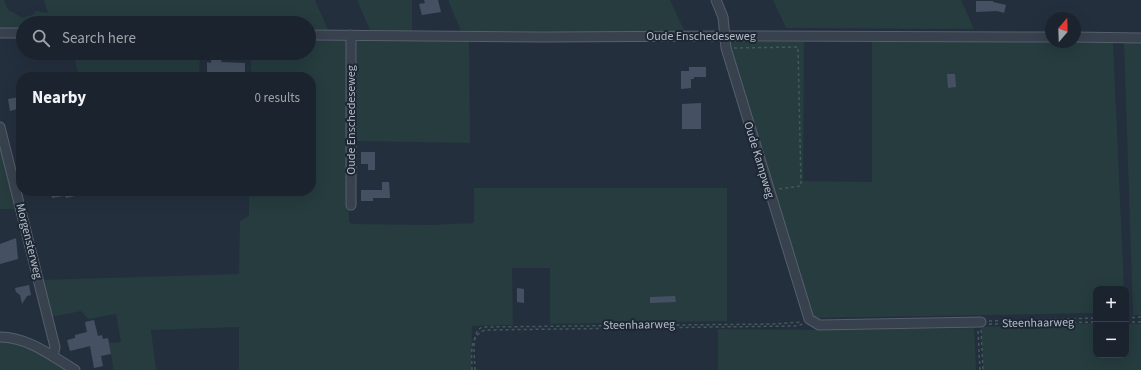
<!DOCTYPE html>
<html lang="en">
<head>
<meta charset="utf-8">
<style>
  :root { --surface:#1b232e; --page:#282f3a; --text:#f1f3f6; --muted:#a0a4aa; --line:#39404a }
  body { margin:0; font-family:"Source Sans 3",sans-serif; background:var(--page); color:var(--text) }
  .controls { position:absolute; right:12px; bottom:12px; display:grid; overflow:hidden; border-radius:8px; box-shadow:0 4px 16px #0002 }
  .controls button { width:36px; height:36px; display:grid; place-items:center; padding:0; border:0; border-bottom:1px solid var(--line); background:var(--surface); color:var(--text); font:20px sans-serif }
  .compass { position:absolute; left:1045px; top:12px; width:36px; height:36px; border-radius:50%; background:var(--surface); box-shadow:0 4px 16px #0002; rotate:19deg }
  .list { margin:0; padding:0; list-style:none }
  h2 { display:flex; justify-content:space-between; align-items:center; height:52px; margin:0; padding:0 16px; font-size:17px }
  h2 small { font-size:13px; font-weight:400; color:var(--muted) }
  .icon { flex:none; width:22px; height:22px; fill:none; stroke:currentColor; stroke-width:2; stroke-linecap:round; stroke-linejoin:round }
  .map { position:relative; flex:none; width:1141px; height:370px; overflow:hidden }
  .search { position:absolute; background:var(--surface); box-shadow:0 4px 16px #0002; left:16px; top:16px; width:300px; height:44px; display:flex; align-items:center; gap:10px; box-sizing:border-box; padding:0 14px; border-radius:22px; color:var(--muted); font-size:15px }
  .panel { position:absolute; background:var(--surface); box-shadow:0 4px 16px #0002; left:16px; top:72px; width:300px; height:124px; border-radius:16px }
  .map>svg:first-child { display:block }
  .green { fill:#263c3f }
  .building { fill:#455162 }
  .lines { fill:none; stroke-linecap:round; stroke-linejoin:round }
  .minor-casing { stroke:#565f6c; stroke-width:11 }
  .path { stroke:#44595c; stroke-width:1.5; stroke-dasharray:3 3; stroke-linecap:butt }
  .minor { stroke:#38414e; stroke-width:9 }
  .labels { text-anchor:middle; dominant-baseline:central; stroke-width:4; stroke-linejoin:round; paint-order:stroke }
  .street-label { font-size:12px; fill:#b4bcc9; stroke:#1d2633 }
</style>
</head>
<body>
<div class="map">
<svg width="1141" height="370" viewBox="0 0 1141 370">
  <rect width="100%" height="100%" fill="#242f3e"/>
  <!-- green -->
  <g class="green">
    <polygon points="0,0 4,0 8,10 23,18 34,14 36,11 48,13 44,0 315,0 328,30 309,29 309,23 23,23 23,28 0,28"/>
    <polygon points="357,0 412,0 412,31 370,30"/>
    <polygon points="448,0 670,0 685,32 461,31"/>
    <polygon points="773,0 961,0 974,29 786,28"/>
    <polygon points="309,41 345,41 348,43 349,222 352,224 431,225 474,223 474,188 727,188 727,321 550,324 550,268 512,268 513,325 472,326 471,370 239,370 239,327 151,330 156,370 113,370 113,365 109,343 121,342 116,314 88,319 81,311 51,317 41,280 239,274 240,221 249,216 249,191 311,191 311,77 253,77 253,72 251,71 251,53 309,53"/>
    <polygon points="357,41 469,41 470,143 357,141"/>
    <polygon points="733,41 804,42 803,181 872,182 872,41 1113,42 1124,289 1096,289 1096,313 813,318 729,42"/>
    <polygon points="1124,41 1141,41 1141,315 1133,315"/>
    <polygon points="73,53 200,53 199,77 79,77"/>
    <polygon points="0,147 16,209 0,209"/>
    <polygon points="1096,323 1096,355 1126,355 1126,324 1141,324 1141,370 983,370 981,327"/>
    <polygon points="974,328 976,370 718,370 718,329 824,330"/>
    <path d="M0,342C25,341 44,357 65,370H0Z"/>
  </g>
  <!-- building -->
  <g class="building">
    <polygon points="424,0 438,0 441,12 422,15 419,4 425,3"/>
    <polygon points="976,1 993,1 993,2 1006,5 1004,13 997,11 976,12"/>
    <polygon points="211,59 222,59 221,62 245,63 245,74 207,73 207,62 211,63"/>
    <polygon points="689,67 706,67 706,77 694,77 694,79 691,79 691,88 681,89 681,71 689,71"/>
    <polygon points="947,74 955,74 956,87 948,88"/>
    <polygon points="19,97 21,108 10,111 8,99"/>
    <polygon points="701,103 701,129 682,129 682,104"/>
    <polygon points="361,152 375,152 375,170 368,170 368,164 361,164"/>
    <polygon points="382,182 389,182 390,198 373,198 373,201 361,201 361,190 382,190"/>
    <polygon points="50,191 85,191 85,194 66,198 65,196 52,198"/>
    <polygon points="16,238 18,259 0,264 0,244"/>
    <polygon points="29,285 31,295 27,296 22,304 20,295 16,292 15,288"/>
    <polygon points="517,288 524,289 524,303 517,302"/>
    <polygon points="675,296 676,302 650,303 650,297"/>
    <polygon points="94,320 98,336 102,335 103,339 108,338 111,354 101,356 103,366 94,368 90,346 70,351 67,340 75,338 75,335 87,332 85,322"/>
  </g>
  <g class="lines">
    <!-- minor casing -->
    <g class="minor-casing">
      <g id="minor">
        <polyline points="716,0 723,17 726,48 809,319 819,325 981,322"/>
        <polyline points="0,33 23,33"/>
        <polyline points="309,35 544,37 725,36 1051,37"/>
        <polyline points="1075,37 1141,38"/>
        <polyline points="0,127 55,347 53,356"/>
        <polyline points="351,205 351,35"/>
        <path d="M0,337C28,337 52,356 75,370"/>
      </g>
    </g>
    <!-- path -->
    <g class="path">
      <polyline points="734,48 798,47 801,186 778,189"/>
      <polyline points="1126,318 1141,317"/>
      <polyline points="989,321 1096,318"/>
      <polyline points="1126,322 1141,322"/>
      <polyline points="989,324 1096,322"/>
      <polyline points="981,330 983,370"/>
      <polyline points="978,331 980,370"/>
      <path d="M472,370C472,355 468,337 485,330L795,326L803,324"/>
      <path d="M475,370C475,358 470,333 482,327L773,324L802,322"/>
    </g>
    <!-- minor -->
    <use href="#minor" class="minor"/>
  </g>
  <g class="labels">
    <!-- street labels -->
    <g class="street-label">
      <text x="701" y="36">Oude Enschedeseweg</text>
      <text transform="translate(351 120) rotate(-90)">Oude Enschedeseweg</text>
      <text transform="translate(759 160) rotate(73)">Oude Kampweg</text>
      <text transform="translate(29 241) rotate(76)">Morgensterweg</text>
      <text transform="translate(1038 323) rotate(-1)">Steenhaarweg</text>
      <text transform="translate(639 325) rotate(-1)">Steenhaarweg</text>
    </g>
  </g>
</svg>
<div class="controls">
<button>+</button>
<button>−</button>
</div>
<svg class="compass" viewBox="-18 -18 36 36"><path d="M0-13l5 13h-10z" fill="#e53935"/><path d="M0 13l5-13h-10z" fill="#a0a4aa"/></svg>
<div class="search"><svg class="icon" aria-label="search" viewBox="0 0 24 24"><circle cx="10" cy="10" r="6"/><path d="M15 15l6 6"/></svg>Search here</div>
<section class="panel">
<h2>Nearby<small>0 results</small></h2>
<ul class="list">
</ul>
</section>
</div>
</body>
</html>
